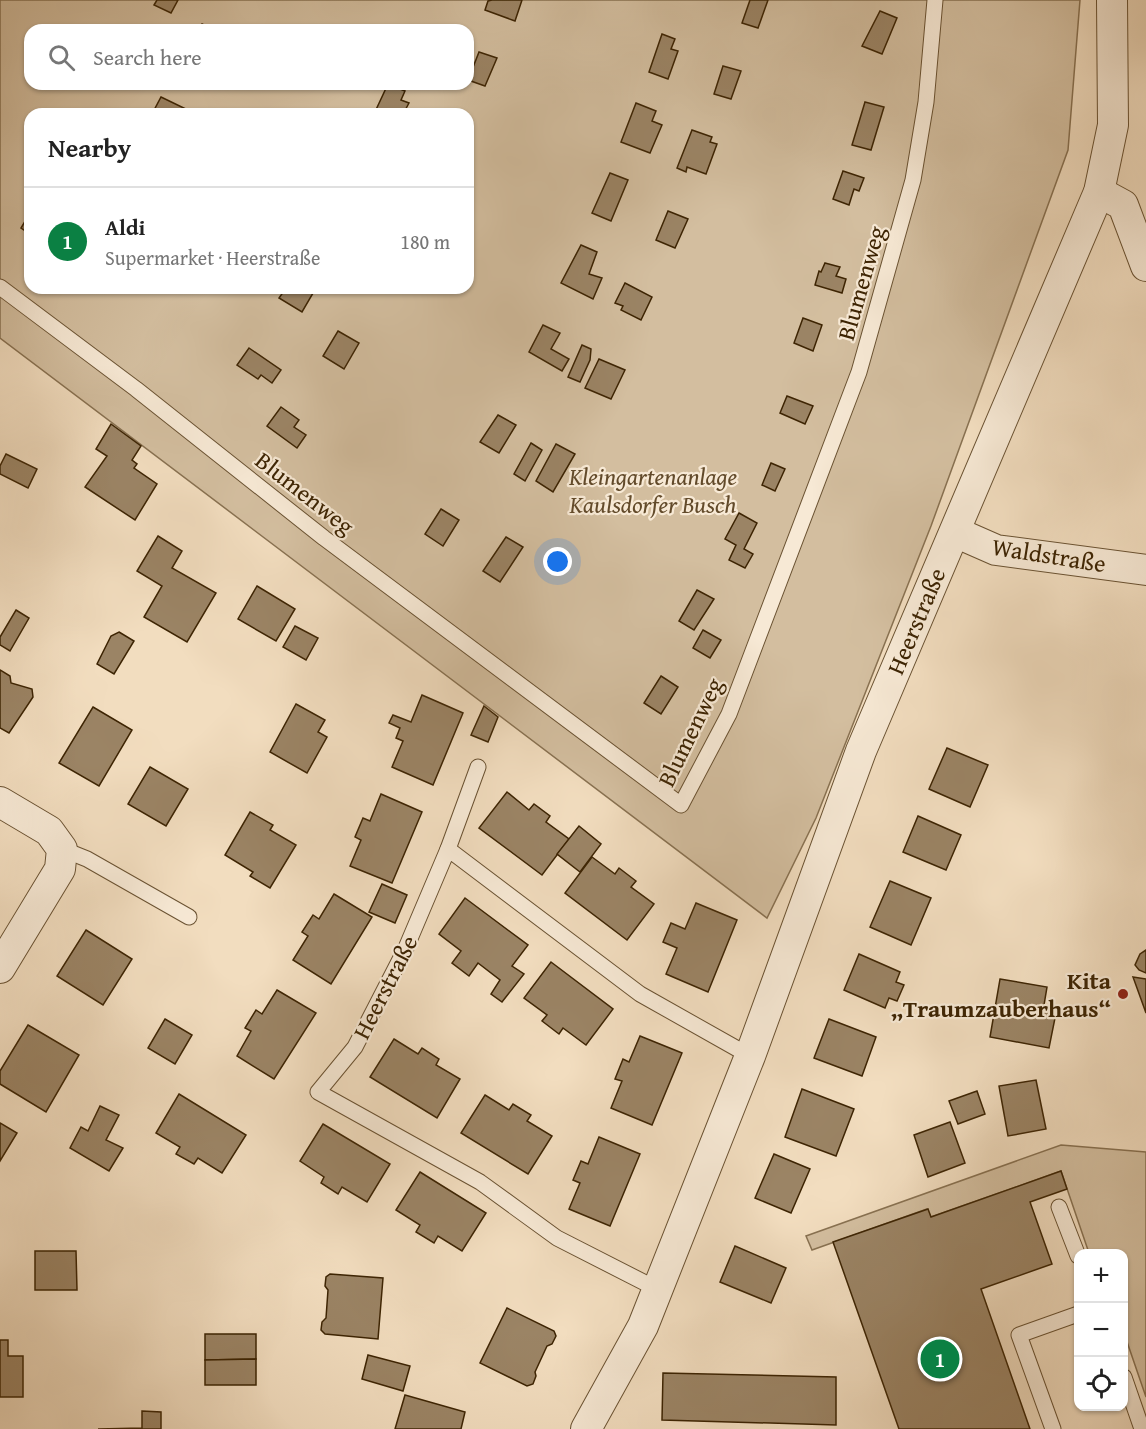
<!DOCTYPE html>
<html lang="en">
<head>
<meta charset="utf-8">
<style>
  :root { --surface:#fff; --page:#f2f2f2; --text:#222; --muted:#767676; --line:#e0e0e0; --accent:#0b8043 }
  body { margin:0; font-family:"Gentium Book Plus",serif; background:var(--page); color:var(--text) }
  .controls { position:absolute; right:18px; bottom:18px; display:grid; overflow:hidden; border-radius:12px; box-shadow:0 2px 4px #0004 }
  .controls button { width:54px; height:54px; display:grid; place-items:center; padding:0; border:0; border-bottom:2px solid var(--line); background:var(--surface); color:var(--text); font:30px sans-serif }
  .you { position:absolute; left:558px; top:562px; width:21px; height:21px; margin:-15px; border:4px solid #fff; border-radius:50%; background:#1a73e8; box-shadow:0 0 0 9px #1a73e833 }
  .badge { display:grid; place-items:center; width:39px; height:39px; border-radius:50%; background:var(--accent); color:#fff; font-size:20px; font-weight:700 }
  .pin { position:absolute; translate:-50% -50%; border:3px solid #fff; box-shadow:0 2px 6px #0006 }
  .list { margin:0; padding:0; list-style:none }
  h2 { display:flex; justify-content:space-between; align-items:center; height:78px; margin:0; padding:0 24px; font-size:26px }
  h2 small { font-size:20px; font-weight:400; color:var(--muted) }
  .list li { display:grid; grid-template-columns:39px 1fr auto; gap:18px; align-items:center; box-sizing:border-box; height:108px; padding:0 24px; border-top:2px solid var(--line) }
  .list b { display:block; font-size:22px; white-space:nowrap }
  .list p { margin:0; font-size:20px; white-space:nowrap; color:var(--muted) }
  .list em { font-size:20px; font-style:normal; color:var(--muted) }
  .icon { flex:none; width:33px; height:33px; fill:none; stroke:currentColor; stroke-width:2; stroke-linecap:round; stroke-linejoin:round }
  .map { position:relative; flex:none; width:1146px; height:1429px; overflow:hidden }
  .search { position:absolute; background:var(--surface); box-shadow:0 2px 4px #0004; left:24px; top:24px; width:450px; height:66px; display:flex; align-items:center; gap:15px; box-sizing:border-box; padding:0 21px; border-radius:18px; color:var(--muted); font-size:22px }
  .panel { position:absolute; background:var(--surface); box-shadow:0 2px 4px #0004; left:24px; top:108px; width:450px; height:186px; border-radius:18px }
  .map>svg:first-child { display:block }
  .green { fill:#d3be9f; stroke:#887151; stroke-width:1.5; fill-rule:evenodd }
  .building { fill:#9b8465; stroke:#3d2403; stroke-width:1.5 }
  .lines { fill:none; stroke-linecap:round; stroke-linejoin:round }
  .lane-casing { stroke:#6a5232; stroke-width:17 }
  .street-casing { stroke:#6a5232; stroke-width:32 }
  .lane { stroke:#f7e9d5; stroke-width:15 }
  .street { stroke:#f7e9d5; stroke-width:30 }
  .poi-dot { fill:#8f2418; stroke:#f7e9d5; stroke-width:2 }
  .labels { text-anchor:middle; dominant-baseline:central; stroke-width:4.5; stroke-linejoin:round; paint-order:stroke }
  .street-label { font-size:24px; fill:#3d2403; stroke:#f7e9d5 }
  .park-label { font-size:24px; font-style:italic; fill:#624a2a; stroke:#f7e9d5 }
  .poi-label { font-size:24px; font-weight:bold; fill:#3d2403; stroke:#f7e9d5; text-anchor:end }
</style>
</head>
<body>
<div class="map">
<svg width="1146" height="1429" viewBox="0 0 1146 1429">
  <rect width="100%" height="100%" fill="#f2ddbf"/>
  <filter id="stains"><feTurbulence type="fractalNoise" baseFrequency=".00333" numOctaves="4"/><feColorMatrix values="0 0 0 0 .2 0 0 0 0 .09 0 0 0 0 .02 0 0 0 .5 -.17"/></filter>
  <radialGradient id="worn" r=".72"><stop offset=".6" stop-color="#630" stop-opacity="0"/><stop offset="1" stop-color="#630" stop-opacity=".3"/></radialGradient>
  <!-- green -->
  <g class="green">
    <path d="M0,0H1080L1068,150L931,526L816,818L767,918L0,338ZM30,30H468V84H30ZM30,114H468V288H30Z"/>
    <polygon points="1061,1145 1146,1152 1146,1397 1124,1333 1124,1254 1089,1253 1061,1171 931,1217 927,1209 812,1250 806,1236"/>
  </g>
  <!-- building -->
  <g class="building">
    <polygon points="157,0 178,0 171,13 154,5"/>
    <polygon points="492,0 522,0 515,21 485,10 488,1"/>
    <polygon points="750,0 768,0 758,28 742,23"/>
    <polygon points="880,11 897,18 882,54 862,46"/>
    <polygon points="202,24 215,30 199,30"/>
    <polygon points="662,34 675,39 671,49 678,51 668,79 649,72"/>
    <polygon points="479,52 497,58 485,86 468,80"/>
    <polygon points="723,66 741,71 731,99 714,94"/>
    <polygon points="388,84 405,91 401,100 409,103 403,114 374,114"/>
    <polygon points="161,97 188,110 185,114 152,114"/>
    <polygon points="865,102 884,107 871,150 852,145"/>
    <polygon points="636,103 656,111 652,121 662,125 650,153 621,142"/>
    <polygon points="692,130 712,137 710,142 717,144 706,174 687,167 686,172 677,168"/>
    <polygon points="843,171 864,178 859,191 854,189 849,205 833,199"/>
    <polygon points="610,173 628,180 611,221 592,213"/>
    <polygon points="668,211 688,219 675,248 656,240"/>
    <polygon points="30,213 30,234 21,228"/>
    <polygon points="581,245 597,252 589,274 602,278 593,299 561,283"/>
    <polygon points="825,263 840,267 836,276 846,279 842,293 815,285 819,271 821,272"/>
    <polygon points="625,283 652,297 641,320 621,310 623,306 615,303"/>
    <polygon points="286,288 316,288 302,312 279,298"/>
    <polygon points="803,318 822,325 813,351 794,343"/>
    <polygon points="543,325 560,333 551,349 569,359 562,371 529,352"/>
    <polygon points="338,331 359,343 344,369 323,356"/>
    <polygon points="582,345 591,349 590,360 580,382 568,377"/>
    <polygon points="249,348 281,370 272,383 261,375 258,379 237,365"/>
    <polygon points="599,359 625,370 611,399 585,388"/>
    <polygon points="787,396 813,406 805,424 780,413"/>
    <polygon points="281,407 299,420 294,427 306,435 297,448 267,426"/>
    <polygon points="498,415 516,425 499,453 480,442"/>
    <polygon points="111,424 141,446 132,460 137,464 134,468 157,484 135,520 85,487 107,456 96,449"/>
    <polygon points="531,443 542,450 525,481 514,474"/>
    <polygon points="556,444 575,454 553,492 536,481"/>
    <polygon points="6,454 37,469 28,488 0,474 0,466"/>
    <polygon points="771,463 785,469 775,491 762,485"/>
    <polygon points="441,509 459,520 443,546 425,534"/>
    <polygon points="739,513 757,523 744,549 753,554 745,568 729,560 736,545 725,539"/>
    <polygon points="158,536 182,551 172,568 216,593 187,642 144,617 162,586 137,571"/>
    <polygon points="506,537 523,547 500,582 483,571"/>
    <polygon points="257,586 295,609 276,641 238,619"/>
    <polygon points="697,590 714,599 694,630 679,621"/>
    <polygon points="16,610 29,618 10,651 0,645 0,637"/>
    <polygon points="295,626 318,638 306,660 283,647"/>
    <polygon points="703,630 721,640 710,658 693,648"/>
    <polygon points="119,632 134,641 114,674 97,664 111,636"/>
    <polygon points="0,670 10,676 11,683 32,689 33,697 9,733 0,728"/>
    <polygon points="661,676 678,687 661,714 644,703"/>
    <polygon points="422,695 463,713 433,785 392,767 403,741 396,738 400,728 389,723 393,715 411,722"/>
    <polygon points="296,704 325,720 318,732 327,737 307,773 270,752"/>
    <polygon points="484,706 498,717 488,742 471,735"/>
    <polygon points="93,707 132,730 99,786 59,763"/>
    <polygon points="947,748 988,765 970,807 929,789"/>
    <polygon points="150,767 188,789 166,826 128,804"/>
    <polygon points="507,792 529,810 534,804 550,816 546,822 569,839 542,875 479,828"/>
    <polygon points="381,794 422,812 392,883 350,866 361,840 355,837 363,818 370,821"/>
    <polygon points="250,812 273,825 270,830 296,845 270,888 250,876 253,872 225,855"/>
    <polygon points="918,816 961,835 946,870 903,852"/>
    <polygon points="579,826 601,844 580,872 557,854"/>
    <polygon points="592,857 615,874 619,868 636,881 631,887 654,904 627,940 565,893"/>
    <polygon points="890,881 931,898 911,945 870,927"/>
    <polygon points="382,884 407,895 395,923 369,912"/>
    <polygon points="334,894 372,917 331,984 293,960 308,936 302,932 313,915 319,919"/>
    <polygon points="465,898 528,945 512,966 524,974 502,1002 491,994 500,980 478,963 469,976 452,963 461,951 439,934"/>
    <polygon points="696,903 737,920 708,992 666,974 677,948 663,942 671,923 685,929"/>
    <polygon points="86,930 132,959 103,1005 57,976"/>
    <polygon points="1146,950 1146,973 1139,970 1135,965 1140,954"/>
    <polygon points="859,954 900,972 896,982 904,985 897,1001 889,998 885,1008 844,990"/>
    <polygon points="551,962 613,1009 586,1045 563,1028 559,1034 542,1021 547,1015 524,998"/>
    <polygon points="1133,977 1146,979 1146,1013"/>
    <polygon points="1000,979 1047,987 1043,1011 1056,1013 1049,1048 990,1037"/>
    <polygon points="277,990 316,1013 274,1079 237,1056 251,1031 245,1028 256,1010 262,1014"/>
    <polygon points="165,1019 192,1035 175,1064 148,1048"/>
    <polygon points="829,1019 876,1037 862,1076 814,1058"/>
    <polygon points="28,1025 79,1055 46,1112 0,1084 0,1071"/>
    <polygon points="640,1036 682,1053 652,1125 611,1108 622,1081 615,1079 623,1059 629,1062"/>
    <polygon points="394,1039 418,1054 422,1048 439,1059 436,1065 460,1079 437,1118 370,1077"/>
    <polygon points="1036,1080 1046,1129 1008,1136 999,1086"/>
    <polygon points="802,1089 854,1109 836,1156 785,1137"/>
    <polygon points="977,1091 985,1114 958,1124 949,1101"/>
    <polygon points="179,1094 246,1135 222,1173 198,1158 194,1164 176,1154 180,1147 156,1133"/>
    <polygon points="485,1095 509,1110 513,1104 531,1115 527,1121 552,1136 528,1174 461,1133"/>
    <polygon points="100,1106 119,1115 106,1140 123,1148 109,1171 70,1148 81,1127 88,1131"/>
    <polygon points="950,1122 965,1163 928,1177 914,1135"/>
    <polygon points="0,1123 17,1133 0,1161"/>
    <polygon points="323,1124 390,1164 367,1202 342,1187 338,1194 321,1183 324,1177 300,1161"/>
    <polygon points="599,1137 640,1154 610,1226 569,1209 580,1183 573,1180 581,1161 588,1164"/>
    <polygon points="774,1154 810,1169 791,1213 755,1198"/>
    <polygon points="1061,1171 1067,1189 1030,1202 1052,1264 981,1289 1030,1429 899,1429 833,1242 928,1209 931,1217"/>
    <polygon points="420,1172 486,1213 462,1251 438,1236 434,1243 416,1232 420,1225 396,1210"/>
    <polygon points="735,1246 786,1268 771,1303 720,1282"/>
    <polygon points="35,1251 76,1251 77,1290 35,1290"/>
    <polygon points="330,1274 383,1278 378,1339 325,1334 321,1330 322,1322 326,1318 328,1290 325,1286 326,1277"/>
    <polygon points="507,1308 554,1331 556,1336 552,1344 547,1346 535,1372 536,1376 533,1384 527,1386 480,1363"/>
    <polygon points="205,1334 256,1334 256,1359 205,1360"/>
    <polygon points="0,1340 8,1340 8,1356 23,1356 23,1397 0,1397"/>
    <polygon points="368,1355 410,1366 403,1391 362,1379"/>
    <polygon points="256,1359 256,1385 205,1385 205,1360"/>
    <polygon points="663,1373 836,1377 836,1425 662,1420"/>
    <polygon points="405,1395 465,1412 461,1429 395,1429"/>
    <polygon points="142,1411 161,1412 161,1429 98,1429 142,1428"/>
  </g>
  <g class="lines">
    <!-- lane casing -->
    <g class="lane-casing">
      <g id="lane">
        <polyline points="0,287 136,389 324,538 681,805 729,714 859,372 913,180 926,102 935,0"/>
        <polyline points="62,849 87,859 189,917"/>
        <polyline points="448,849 478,767"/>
        <polyline points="1059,1207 1078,1256"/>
        <polyline points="657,1289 557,1238 480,1182 318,1092 355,1047 406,948 448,849 640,994 750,1056"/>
        <polyline points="1124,1377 1142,1429"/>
        <polyline points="1053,1429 1019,1335 1078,1314"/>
      </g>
    </g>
    <!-- street casing -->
    <g class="street-casing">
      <g id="street">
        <polyline points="1099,192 1123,205 1146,266"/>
        <polyline points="955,532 996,550 1146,570"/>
        <polyline points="0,802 49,831 62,849 60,869 0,968"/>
        <polyline points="586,1429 643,1326 750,1056 861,751 1099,192 1113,125 1112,0"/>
      </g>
    </g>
    <!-- lane -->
    <use href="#lane" class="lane"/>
    <!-- street -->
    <use href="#street" class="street"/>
  </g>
  <!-- markers -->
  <circle class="poi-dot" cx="1123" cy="994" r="6"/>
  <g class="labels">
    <!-- street labels -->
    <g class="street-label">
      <text transform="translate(861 283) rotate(-74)">Blumenweg</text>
      <text transform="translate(305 493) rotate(38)">Blumenweg</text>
      <text transform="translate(1049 555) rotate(9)">Waldstraße</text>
      <text transform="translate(916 621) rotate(-67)">Heerstraße</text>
      <text transform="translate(690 732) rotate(-64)">Blumenweg</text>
      <text transform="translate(385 987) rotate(-63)">Heerstraße</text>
    </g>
    <!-- park labels -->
    <g class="park-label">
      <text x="653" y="476">Kleingartenanlage<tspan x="653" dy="28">Kaulsdorfer Busch</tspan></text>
    </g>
    <!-- poi labels -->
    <g class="poi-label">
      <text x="1111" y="980">Kita<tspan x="1111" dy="28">„Traumzauberhaus“</tspan></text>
    </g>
  </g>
  <rect width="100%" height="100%" filter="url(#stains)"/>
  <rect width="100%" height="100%" fill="url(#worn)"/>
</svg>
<div class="controls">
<button>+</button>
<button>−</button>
<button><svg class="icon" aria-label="locate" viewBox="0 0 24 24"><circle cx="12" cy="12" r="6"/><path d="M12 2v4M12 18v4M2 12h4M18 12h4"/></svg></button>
</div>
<div class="you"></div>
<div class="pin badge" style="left:940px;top:1359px">1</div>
<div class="search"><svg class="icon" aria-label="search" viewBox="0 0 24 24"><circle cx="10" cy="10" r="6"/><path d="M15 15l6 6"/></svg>Search here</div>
<section class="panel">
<h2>Nearby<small></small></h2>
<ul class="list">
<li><span class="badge">1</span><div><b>Aldi</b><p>Supermarket · Heerstraße</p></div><em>180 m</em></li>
</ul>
</section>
</div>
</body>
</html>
